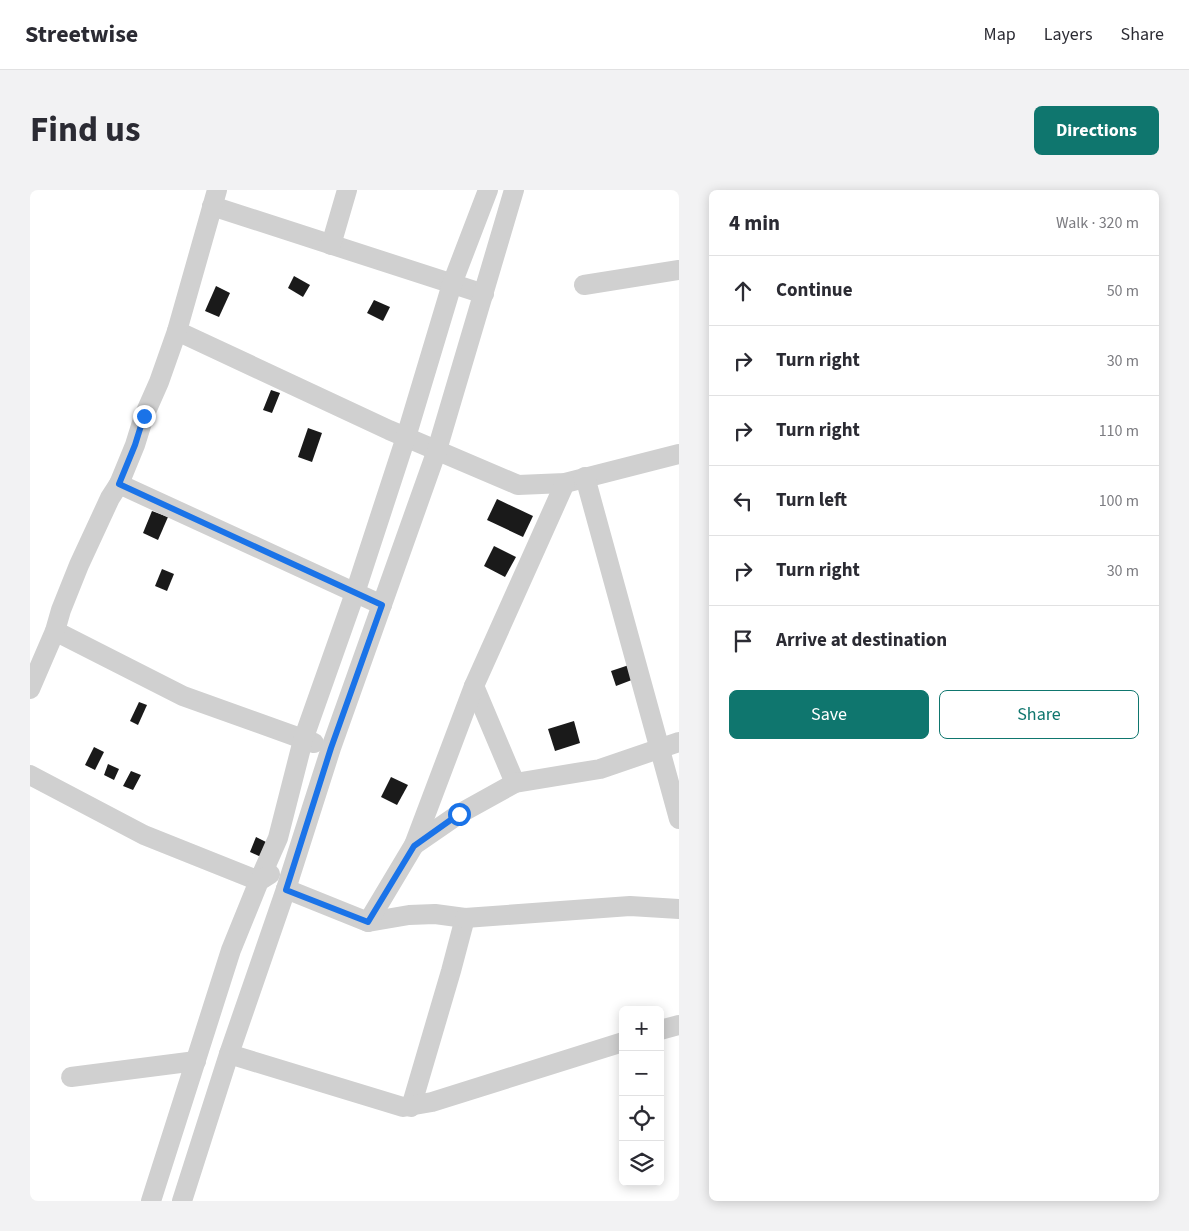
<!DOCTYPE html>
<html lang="en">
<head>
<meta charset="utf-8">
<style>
  :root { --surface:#fff; --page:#f2f2f3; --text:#2b2b33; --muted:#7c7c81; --line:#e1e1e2; --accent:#0f766e }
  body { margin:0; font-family:"Source Sans 3",sans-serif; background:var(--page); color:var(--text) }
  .controls { position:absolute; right:15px; bottom:15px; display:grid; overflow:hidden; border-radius:8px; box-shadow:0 2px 12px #0003 }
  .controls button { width:45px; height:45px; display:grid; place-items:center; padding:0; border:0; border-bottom:1px solid var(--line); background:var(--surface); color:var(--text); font:25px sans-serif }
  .stop { position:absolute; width:15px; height:15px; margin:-11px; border:4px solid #1a73e8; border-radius:50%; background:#fff }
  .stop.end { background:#1a73e8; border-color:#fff; box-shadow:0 1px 5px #0008 }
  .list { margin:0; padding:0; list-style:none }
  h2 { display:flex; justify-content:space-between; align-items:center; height:65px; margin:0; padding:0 20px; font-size:21px }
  h2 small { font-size:16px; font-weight:400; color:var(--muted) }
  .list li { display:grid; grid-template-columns:32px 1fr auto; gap:15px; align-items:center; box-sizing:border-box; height:70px; padding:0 20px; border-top:1px solid var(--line) }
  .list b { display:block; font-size:19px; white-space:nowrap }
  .list em { font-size:16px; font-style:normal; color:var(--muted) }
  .actions { display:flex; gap:10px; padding:15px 20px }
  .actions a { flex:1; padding:11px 0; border:1px solid var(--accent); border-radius:8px; text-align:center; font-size:18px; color:var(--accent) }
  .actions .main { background:var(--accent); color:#fff }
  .icon { flex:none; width:28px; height:28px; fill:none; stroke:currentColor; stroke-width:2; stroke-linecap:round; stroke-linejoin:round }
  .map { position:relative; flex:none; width:649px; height:1011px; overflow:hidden; border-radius:8px }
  header { display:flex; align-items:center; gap:30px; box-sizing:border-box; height:70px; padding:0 25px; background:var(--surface); border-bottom:1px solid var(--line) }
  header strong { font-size:24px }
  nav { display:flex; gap:28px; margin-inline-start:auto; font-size:18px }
  .intro { display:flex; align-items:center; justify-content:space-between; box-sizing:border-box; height:120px; padding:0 30px }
  h1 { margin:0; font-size:35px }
  .button { padding:12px 22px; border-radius:8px; background:var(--accent); color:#fff; font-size:18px; font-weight:700 }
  main { display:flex; gap:30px; padding:0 30px }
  aside { flex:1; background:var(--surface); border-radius:8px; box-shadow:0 2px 12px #0003 }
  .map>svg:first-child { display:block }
  .building { fill:#1a1a1a }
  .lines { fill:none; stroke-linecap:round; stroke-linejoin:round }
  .minor { stroke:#d0d0d0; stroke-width:20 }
  .route { stroke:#1a73e8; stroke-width:6 }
</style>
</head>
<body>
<header>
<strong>Streetwise</strong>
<nav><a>Map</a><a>Layers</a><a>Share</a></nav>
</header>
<div class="intro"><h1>Find us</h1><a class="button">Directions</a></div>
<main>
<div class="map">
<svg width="649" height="1011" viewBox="0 0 649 1011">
  <rect width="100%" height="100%" fill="#fff"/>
  <!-- building -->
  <g class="building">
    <polygon points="264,86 280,95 273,107 258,98"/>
    <polygon points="186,96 200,103 189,127 175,121"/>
    <polygon points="344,110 360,117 353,131 337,123"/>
    <polygon points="241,200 250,203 242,223 233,220"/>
    <polygon points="278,238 292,243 282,272 268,267"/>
    <polygon points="467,309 503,326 493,347 457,330"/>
    <polygon points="122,321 138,327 128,350 113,343"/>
    <polygon points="464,356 486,367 475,387 454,376"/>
    <polygon points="132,379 144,384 137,401 125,396"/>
    <polygon points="602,474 607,488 586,496 581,481"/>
    <polygon points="109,512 117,515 108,535 100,531"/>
    <polygon points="544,531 550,553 525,561 518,539"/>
    <polygon points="64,557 74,562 65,580 55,575"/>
    <polygon points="78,574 89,579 84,590 74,585"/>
    <polygon points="101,581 111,585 103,600 93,596"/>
    <polygon points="361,587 378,595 367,615 351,607"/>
    <polygon points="226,647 238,653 231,667 220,662"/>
  </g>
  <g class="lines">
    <!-- minor -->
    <g class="minor">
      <polyline points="182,16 454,104"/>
      <polyline points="301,55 317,0"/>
      <polyline points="554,95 649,80"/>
      <polyline points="147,141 359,240 488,295 535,293 649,264"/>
      <polyline points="555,287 649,629"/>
      <polyline points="89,294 352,415"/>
      <polyline points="25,441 153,506 284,553"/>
      <polyline points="444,496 485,593"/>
      <polyline points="0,499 25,441 31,420 49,375 80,308 89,294 105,255 114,226 129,192 147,141 187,0"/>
      <polyline points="0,585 114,645 229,691 248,648 273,550 325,403 376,247 422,94 458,0"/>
      <polyline points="384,655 429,624 485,593 570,579 649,552"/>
      <polyline points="256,699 338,732 379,725 405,724 435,728 421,781 381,917"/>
      <polyline points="435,728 600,716 649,719"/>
      <polyline points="338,732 384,655 444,496 535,293"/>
      <polyline points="630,840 649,835"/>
      <polyline points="199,864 373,917 402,912 593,852"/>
      <polyline points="41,887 166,871"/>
      <polyline points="121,1011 201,760 229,691 240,684"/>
      <polyline points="152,1011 199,864 256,699 301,558 407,260 484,0"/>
    </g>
  </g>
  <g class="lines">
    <!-- route -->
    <polyline class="route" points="114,226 105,255 89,294 352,415 301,558 256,700 338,732 384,656 429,624"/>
  </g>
</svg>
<div class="controls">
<button>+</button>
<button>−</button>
<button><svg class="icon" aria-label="locate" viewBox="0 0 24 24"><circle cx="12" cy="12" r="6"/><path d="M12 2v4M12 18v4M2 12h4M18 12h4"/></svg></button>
<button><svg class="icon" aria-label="layers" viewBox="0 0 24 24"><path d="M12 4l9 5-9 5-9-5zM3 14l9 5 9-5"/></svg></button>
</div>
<div class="stop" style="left:429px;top:624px"></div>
<div class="stop end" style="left:114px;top:226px"></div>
</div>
<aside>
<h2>4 min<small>Walk · 320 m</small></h2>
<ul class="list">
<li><svg class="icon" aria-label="ahead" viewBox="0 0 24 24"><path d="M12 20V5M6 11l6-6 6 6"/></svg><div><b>Continue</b></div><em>50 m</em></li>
<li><svg class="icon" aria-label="right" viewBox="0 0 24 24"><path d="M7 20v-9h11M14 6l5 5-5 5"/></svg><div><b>Turn right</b></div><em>30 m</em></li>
<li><svg class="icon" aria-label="right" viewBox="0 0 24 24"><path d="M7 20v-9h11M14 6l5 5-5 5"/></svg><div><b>Turn right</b></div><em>110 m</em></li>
<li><svg class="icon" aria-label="left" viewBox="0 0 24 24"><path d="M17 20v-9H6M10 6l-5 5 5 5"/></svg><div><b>Turn left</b></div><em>100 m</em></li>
<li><svg class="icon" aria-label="right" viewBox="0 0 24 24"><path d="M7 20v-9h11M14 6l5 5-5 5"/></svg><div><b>Turn right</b></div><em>30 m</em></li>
<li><svg class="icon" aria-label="arrive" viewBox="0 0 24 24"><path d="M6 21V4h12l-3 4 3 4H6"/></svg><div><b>Arrive at destination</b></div></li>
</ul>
<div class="actions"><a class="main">Save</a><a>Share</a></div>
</aside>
</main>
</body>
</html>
